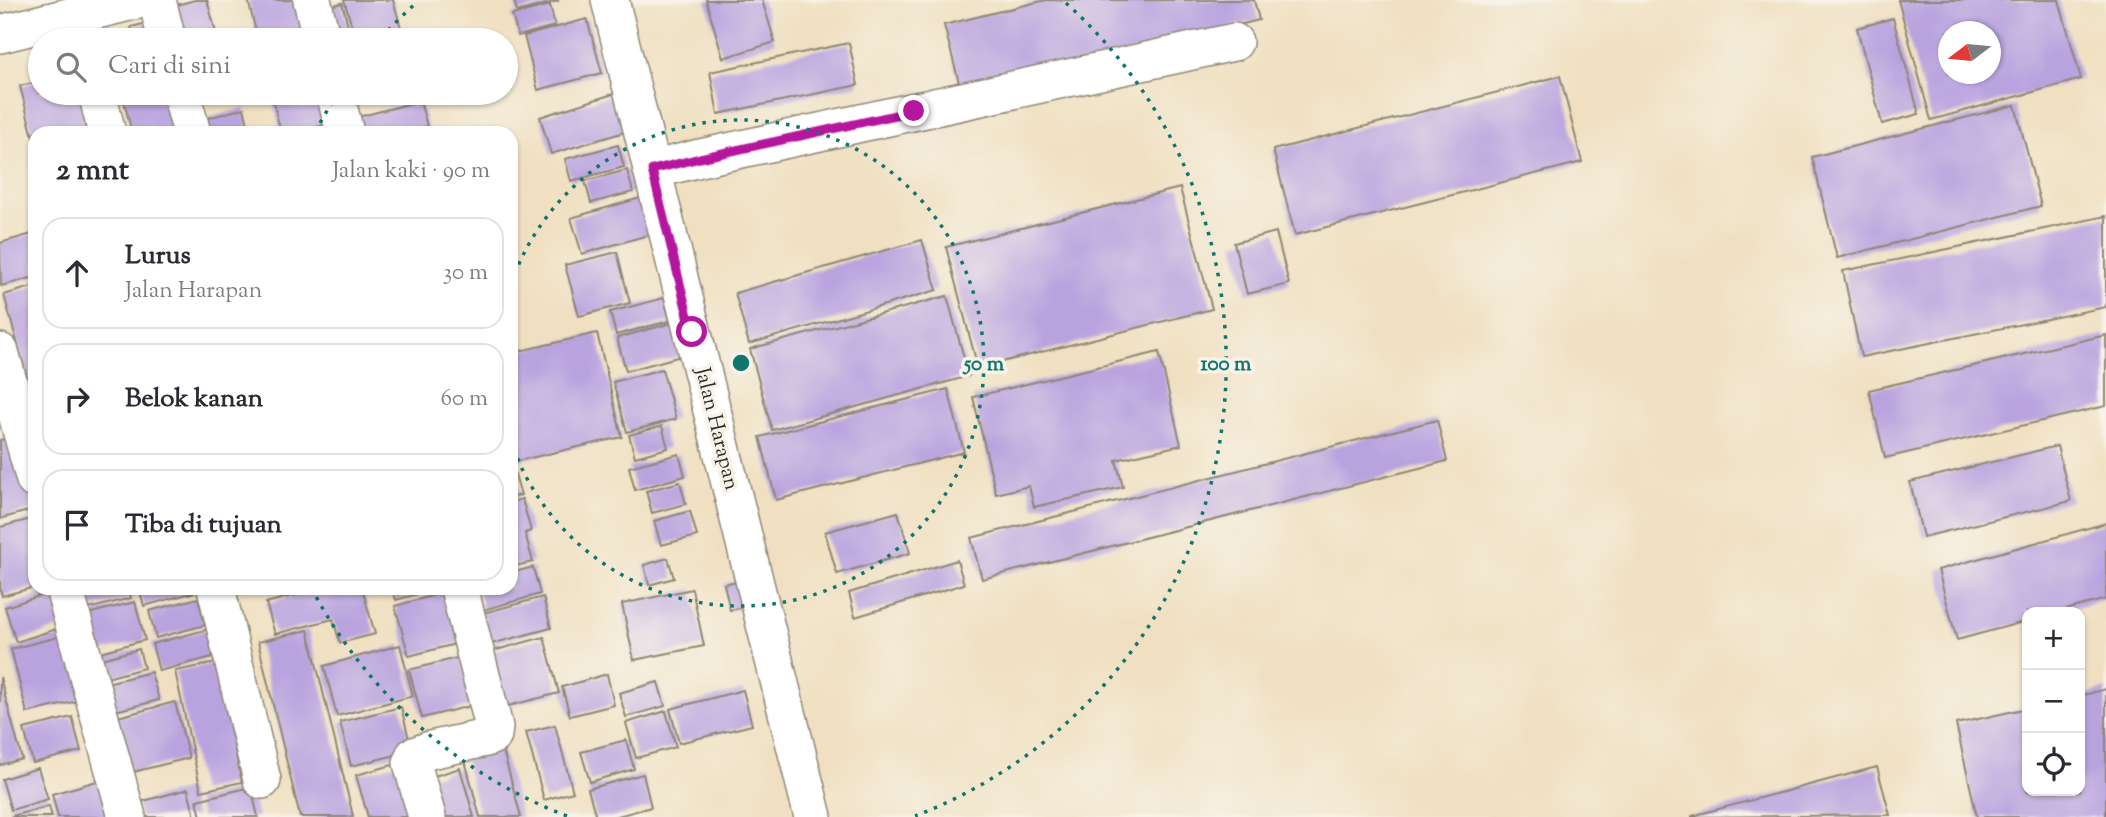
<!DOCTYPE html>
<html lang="id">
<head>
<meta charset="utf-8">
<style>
  :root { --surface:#fff; --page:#f7f7f7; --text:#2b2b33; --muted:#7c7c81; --line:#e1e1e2 }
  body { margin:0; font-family:"Sorts Mill Goudy",serif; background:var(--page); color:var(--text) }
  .controls { position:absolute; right:21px; bottom:21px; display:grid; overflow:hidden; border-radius:14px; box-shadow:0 2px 5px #0004 }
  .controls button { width:63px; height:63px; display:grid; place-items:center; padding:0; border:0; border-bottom:2px solid var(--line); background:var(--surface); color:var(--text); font:35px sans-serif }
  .compass { position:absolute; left:1938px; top:21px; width:63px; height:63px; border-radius:50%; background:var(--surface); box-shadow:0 2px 5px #0004; rotate:254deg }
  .stop { position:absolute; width:21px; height:21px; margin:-16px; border:5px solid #b5179e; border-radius:50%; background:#fff }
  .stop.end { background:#b5179e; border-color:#fff; box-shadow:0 2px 7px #0008 }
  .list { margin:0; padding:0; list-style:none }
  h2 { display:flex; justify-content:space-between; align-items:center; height:91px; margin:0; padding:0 28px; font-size:30px }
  h2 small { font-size:23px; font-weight:400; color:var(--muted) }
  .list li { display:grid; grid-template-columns:46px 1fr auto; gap:21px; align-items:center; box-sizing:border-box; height:112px; margin:0 14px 14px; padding:0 14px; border:2px solid var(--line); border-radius:21px }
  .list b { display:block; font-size:26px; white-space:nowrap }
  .list p { margin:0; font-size:23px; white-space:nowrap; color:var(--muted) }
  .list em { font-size:23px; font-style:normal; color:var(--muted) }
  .icon { flex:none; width:38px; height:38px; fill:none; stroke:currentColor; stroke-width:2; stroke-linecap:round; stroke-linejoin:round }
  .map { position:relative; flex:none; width:2106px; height:817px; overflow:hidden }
  .search { position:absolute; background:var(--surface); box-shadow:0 2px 5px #0004; left:28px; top:28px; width:490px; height:77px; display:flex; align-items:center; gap:18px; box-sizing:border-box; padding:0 24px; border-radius:38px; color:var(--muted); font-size:26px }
  .panel { position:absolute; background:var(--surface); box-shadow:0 2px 5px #0004; left:28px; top:126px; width:490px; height:469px; border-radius:21px }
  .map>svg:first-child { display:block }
  .building { fill:#b9a3df; fill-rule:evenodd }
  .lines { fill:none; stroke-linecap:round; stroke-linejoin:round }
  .minor-casing { stroke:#8e8676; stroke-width:40 }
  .minor { stroke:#fff; stroke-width:37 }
  .route { stroke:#b5179e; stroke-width:9 }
  .ring { fill:none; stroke:#0f766e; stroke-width:3.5; stroke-dasharray:3.5 7 }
  .labels { text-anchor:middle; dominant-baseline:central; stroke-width:7; stroke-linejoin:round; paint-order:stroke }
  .street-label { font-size:21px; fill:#2b2b2b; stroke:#f7f3e8 }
  .centre { fill:#0f766e; stroke:#f7f3e8; stroke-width:3.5 }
  .ring-label { font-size:21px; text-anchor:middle; font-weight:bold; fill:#0f766e; stroke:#f7f3e8; stroke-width:7; stroke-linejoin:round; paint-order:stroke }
</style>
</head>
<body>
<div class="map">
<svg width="2106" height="817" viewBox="0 0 2106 817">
  <rect width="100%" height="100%" fill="#f7f3e8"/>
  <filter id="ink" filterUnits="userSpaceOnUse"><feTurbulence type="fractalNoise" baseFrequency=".0143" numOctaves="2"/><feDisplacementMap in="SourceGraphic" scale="14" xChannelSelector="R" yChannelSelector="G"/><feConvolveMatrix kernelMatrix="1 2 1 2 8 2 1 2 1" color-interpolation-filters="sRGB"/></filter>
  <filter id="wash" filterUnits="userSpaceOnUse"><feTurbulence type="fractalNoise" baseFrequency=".00686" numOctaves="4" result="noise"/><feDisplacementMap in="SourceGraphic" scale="28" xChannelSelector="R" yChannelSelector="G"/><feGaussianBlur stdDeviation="1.57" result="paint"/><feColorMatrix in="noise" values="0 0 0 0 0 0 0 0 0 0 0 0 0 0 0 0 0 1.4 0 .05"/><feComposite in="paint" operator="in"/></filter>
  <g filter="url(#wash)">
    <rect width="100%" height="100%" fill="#f0e0c1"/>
    <g id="blocks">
      <!-- building -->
      <g class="building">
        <polygon points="195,0 207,0 218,40 182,40 173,6"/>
        <polygon points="248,0 310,0 320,40 258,40"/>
        <polygon points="344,0 393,0 403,35 385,40 356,40"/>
        <polygon points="514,0 557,0 558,1 517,12"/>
        <polygon points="706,0 762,0 775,42 723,58"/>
        <polygon points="1046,0 1254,0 1259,20 962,94 944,25"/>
        <path d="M1898,0H2059L2081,79L1931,120ZM1948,32H1990V74H1948Z"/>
        <polygon points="342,3 352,40 332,40 323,8"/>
        <polygon points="550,5 555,26 518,36 512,15"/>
        <polygon points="1893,18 1919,114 1882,124 1857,28"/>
        <polygon points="587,19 602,73 538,90 524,36"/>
        <polygon points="160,20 165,40 134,40 131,27"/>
        <polygon points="849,43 858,85 718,114 710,72"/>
        <polygon points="1560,76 1582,162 1295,235 1273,150"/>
        <polygon points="40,81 40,93 79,93 89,133 35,133 34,141 20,86"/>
        <polygon points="626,90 638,128 551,154 540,117"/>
        <polygon points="122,93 178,93 188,133 132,133"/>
        <polygon points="199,93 230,93 230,94 201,101"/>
        <polygon points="271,93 324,93 332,123 294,133 281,133"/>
        <polygon points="420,101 429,133 349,133 346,120"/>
        <polygon points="2015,105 2041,206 1837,258 1812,157"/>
        <polygon points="244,108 250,133 212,133 208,118"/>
        <polygon points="618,145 624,167 571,181 565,159"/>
        <polygon points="627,170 633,192 591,203 585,181"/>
        <polygon points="1180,188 1212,309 978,368 946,247"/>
        <polygon points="644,197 655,233 582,254 571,218"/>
        <polygon points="2106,216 2106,307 1861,357 1843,271"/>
        <polygon points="1276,232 1289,284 1247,294 1234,243"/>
        <polygon points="35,233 35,277 1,286 0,243"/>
        <polygon points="922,240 937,290 749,344 735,293"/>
        <polygon points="617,252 630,303 579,316 565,265"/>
        <polygon points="35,286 35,384 29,385 4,295"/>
        <polygon points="947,296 969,376 772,430 750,349"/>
        <polygon points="664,298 670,321 616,335 610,312"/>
        <polygon points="672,323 681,356 626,371 617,338"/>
        <polygon points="597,333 622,437 517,461 511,437 511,353"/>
        <polygon points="2106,335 2106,406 1885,458 1869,390"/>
        <polygon points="1159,352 1181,445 1116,460 1123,487 1034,507 1029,486 996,494 973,397"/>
        <polygon points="662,369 676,419 627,432 613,382"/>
        <polygon points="948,389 964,452 776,500 760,437"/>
        <polygon points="1437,420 1447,461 982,579 971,538"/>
        <polygon points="662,426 668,448 635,457 629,435"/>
        <polygon points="16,436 35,509 0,519 0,440"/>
        <polygon points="2057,446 2071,501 1923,537 1910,482"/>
        <polygon points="679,454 685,476 635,490 629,467"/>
        <polygon points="511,461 521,495 511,498"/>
        <polygon points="680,482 686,504 652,513 646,491"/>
        <polygon points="522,499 531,531 525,533 533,562 511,567 511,502"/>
        <polygon points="690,511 697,536 661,545 654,521"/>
        <polygon points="898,512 910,553 837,574 825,532"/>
        <polygon points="35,518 35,587 2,596 0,588 0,527"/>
        <polygon points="2106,523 2106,599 2058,612 2027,612 2027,621 1957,640 1938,570"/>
        <polygon points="668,558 674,578 649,585 644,565"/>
        <polygon points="957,560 964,584 855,617 849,593"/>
        <polygon points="533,567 540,594 483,610 477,588 511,588 511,573"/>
        <polygon points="745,579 751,606 730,610 724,584"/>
        <polygon points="74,588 128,588 131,598 80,611"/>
        <polygon points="139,588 194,588 195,592 144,606"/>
        <polygon points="322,588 362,588 375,634 340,643 333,619 275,634 266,603"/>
        <polygon points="392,588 436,588 436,589 396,600"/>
        <polygon points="692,589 704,646 634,660 622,604"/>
        <polygon points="58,590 69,625 16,642 5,607"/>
        <polygon points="453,590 467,641 409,656 395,606"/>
        <polygon points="543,597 551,628 491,644 483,613"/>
        <polygon points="198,598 205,625 156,638 149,611"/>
        <polygon points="135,602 145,640 93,654 83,615"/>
        <polygon points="209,629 216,656 159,671 152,644"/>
        <polygon points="308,630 353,816 347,817 300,817 258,642"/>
        <polygon points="70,634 86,699 27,713 11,649"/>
        <polygon points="544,637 559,693 504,707 489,652"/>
        <polygon points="400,645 413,696 337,716 324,666"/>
        <polygon points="139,649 144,668 95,681 90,662"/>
        <polygon points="461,657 474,705 422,718 409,670"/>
        <polygon points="216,663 242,782 201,791 175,671"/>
        <polygon points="151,672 159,700 111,712 103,684"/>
        <polygon points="607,674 614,705 570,716 562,687"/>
        <polygon points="0,677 22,759 0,765"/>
        <polygon points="658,682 665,706 626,717 619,693"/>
        <polygon points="2106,689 2106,817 1977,817 1956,724 2027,708 2027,791 2080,791 2080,696"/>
        <polygon points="743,690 752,725 679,743 670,709"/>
        <polygon points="175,702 189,758 129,773 114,718"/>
        <polygon points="401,707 412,751 351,766 340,722"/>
        <polygon points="666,711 676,747 636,758 626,723"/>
        <polygon points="72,717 81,751 33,763 24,729"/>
        <polygon points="555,725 573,792 544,800 526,732"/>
        <polygon points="626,740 634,769 590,782 581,752"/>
        <polygon points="502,747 521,817 480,817 464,757"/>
        <polygon points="400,763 415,817 368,817 356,775"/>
        <polygon points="1877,767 1890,815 1692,817 1692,816"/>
        <polygon points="38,768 48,799 11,810 2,779"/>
        <polygon points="460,768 474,817 436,817 425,779"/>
        <polygon points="643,774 651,807 614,817 596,817 588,789"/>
        <polygon points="104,779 114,817 58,817 52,794"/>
        <polygon points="251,787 258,817 201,817 197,800"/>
        <polygon points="188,789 195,817 140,817 136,803"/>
        <polygon points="49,806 52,817 13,817 12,816"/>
      </g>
    </g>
  </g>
  <g filter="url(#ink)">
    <use href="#blocks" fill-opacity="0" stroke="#8e8676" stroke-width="2"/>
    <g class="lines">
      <!-- minor casing -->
      <g class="minor-casing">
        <g id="minor">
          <polyline points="157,0 167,40"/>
          <polyline points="312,0 322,40"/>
          <polyline points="610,0 813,817"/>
          <polyline points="0,34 137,0"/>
          <polyline points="97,93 107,133"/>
          <polyline points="181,93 192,133"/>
          <polyline points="335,93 345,133"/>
          <polyline points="652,170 700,158 1234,42"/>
          <polyline points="0,352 35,480"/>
          <polyline points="64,588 127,817"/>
          <polyline points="216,588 262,780"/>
          <polyline points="427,817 412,763 414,756 430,750 486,738 493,735 494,727 459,588"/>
        </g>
      </g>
      <!-- minor -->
      <use href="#minor" class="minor"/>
    </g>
  </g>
  <g class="lines" filter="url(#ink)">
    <!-- route -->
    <polyline class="route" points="692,332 652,170 700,158 914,111"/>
  </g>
  <!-- distance rings -->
  <g class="ring">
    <path d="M511 284A243 243 0 1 1 511 442"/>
    <path d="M567 816A485 485 0 0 1 313 591M315 132A485 485 0 0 1 337 95M381 38A485 485 0 0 1 416 3M1066 3A485 485 0 0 1 915 816"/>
  </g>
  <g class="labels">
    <!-- street labels -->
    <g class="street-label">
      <text transform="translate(716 429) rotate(76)">Jalan Harapan</text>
    </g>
  </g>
  <circle cx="741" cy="363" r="10" class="centre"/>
  <g class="ring-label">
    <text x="984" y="370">50 m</text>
    <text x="1226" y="370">100 m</text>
  </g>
</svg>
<div class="controls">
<button>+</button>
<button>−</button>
<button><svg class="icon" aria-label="locate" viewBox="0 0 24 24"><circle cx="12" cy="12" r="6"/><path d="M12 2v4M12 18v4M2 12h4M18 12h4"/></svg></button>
</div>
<svg class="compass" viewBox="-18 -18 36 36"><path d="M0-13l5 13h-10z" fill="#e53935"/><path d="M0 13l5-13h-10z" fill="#7c7c81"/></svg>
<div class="stop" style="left:692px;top:332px"></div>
<div class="stop end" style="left:914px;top:111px"></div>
<div class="search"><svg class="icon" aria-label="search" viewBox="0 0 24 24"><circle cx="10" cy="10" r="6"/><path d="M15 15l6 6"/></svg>Cari di sini</div>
<section class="panel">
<h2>2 mnt<small>Jalan kaki · 90 m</small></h2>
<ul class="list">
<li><svg class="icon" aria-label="ahead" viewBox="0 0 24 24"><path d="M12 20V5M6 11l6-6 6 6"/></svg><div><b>Lurus</b><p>Jalan Harapan</p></div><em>30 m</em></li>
<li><svg class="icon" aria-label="right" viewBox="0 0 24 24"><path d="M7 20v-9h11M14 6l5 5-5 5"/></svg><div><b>Belok kanan</b></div><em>60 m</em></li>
<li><svg class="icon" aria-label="arrive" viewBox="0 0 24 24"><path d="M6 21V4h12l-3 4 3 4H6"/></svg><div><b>Tiba di tujuan</b></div></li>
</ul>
</section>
</div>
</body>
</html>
